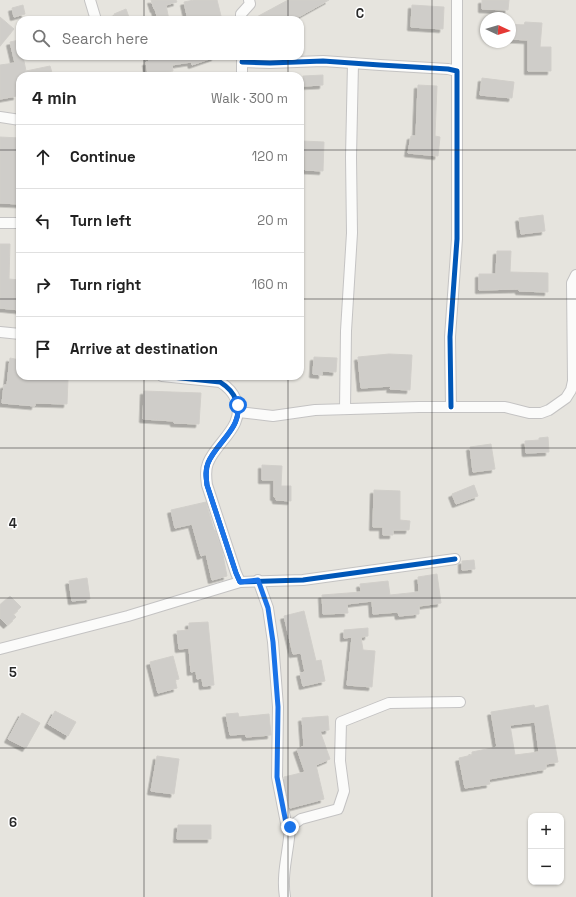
<!DOCTYPE html>
<html lang="en">
<head>
<meta charset="utf-8">
<style>
  :root { --surface:#fff; --page:#f2f2f2; --text:#222; --muted:#767676; --line:#e0e0e0 }
  body { margin:0; font-family:"Space Grotesk",sans-serif; background:var(--page); color:var(--text) }
  .controls { position:absolute; right:12px; bottom:12px; display:grid; overflow:hidden; border-radius:8px; box-shadow:0 1px 3px #0004 }
  .controls button { width:36px; height:36px; display:grid; place-items:center; padding:0; border:0; border-bottom:1px solid var(--line); background:var(--surface); color:var(--text); font:20px sans-serif }
  .compass { position:absolute; left:480px; top:12px; width:36px; height:36px; border-radius:50%; background:var(--surface); box-shadow:0 1px 3px #0004; rotate:94deg }
  .stop { position:absolute; width:12px; height:12px; margin:-9px; border:3px solid #1a73e8; border-radius:50%; background:#fff }
  .stop.end { background:#1a73e8; border-color:#fff; box-shadow:0 1px 4px #0008 }
  .list { margin:0; padding:0; list-style:none }
  h2 { display:flex; justify-content:space-between; align-items:center; height:52px; margin:0; padding:0 16px; font-size:17px }
  h2 small { font-size:13px; font-weight:400; color:var(--muted) }
  .list li { display:grid; grid-template-columns:26px 1fr auto; gap:12px; align-items:center; box-sizing:border-box; height:64px; padding:0 16px; border-top:1px solid var(--line) }
  .list b { display:block; font-size:15px; white-space:nowrap }
  .list em { font-size:13px; font-style:normal; color:var(--muted) }
  .icon { flex:none; width:22px; height:22px; fill:none; stroke:currentColor; stroke-width:2; stroke-linecap:round; stroke-linejoin:round }
  .map { position:relative; flex:none; width:576px; height:897px; overflow:hidden }
  .search { position:absolute; background:var(--surface); box-shadow:0 1px 3px #0004; left:16px; top:16px; width:288px; height:44px; display:flex; align-items:center; gap:10px; box-sizing:border-box; padding:0 14px; border-radius:12px; color:var(--muted); font-size:15px }
  .panel { position:absolute; background:var(--surface); box-shadow:0 1px 3px #0004; left:16px; top:72px; width:288px; height:308px; border-radius:12px }
  .map>svg:first-child { display:block }
  .building { fill:#cfcdc9; stroke:#d1cfca; fill-rule:evenodd; filter:url(#shadow) }
  .lines { fill:none; stroke-linecap:round; stroke-linejoin:round }
  .minor-casing { stroke:#c4c3c3; stroke-width:12 }
  .minor { stroke:#fbfbfa; stroke-width:10 }
  .cycleway-casing { stroke:#fff; stroke-width:8 }
  .cycleway { stroke:#0057b8; stroke-width:5 }
  .route { stroke:#1a73e8; stroke-width:5 }
  .grid { fill:none; stroke:#282828; stroke-width:1; stroke-opacity:0.55 }
  .grid-label { font-size:13px; text-anchor:middle; font-weight:bold; fill:#282828; stroke:#fff; stroke-width:3; stroke-linejoin:round; paint-order:stroke }
</style>
</head>
<body>
<div class="map">
<svg width="576" height="897" viewBox="0 0 576 897">
  <defs>
    <filter id="shadow"><feDropShadow dx="-3.5" dy="3.5" stdDeviation="0" flood-color="#0004"/></filter>
  </defs>
  <rect width="100%" height="100%" fill="#e6e4de"/>
  <!-- building -->
  <g class="building">
    <polygon points="151,0 176,0 177,2 166,5 169,20 158,20 155,9 154,9"/>
    <polygon points="194,0 217,0 222,20 188,20 184,2"/>
    <polygon points="288,0 329,0 293,20 251,20"/>
    <polygon points="482,0 509,0 508,10 482,9"/>
    <polygon points="23,5 25,14 14,17 12,8"/>
    <polygon points="412,5 444,7 443,29 411,27"/>
    <polygon points="126,9 130,20 116,20 114,14"/>
    <polygon points="0,17 14,29 0,46"/>
    <polygon points="525,22 542,23 540,47 551,47 551,71 528,71 528,40 510,39 510,24 524,25"/>
    <polygon points="19,40 20,56 23,56 26,71 50,66 53,76 18,76 20,84 15,85 17,96 0,99 0,65 15,63 10,42"/>
    <polygon points="148,56 215,56 215,57 192,65 191,62 172,65 173,71 148,75 146,62 149,62"/>
    <polygon points="323,75 323,85 303,86 303,76"/>
    <polygon points="482,78 514,82 512,98 480,95"/>
    <polygon points="418,85 437,86 435,136 440,137 438,156 408,153 411,136 416,136"/>
    <polygon points="0,137 20,138 20,204 0,203"/>
    <polygon points="303,141 324,142 323,171 305,170 305,156 303,156"/>
    <polygon points="543,215 545,231 521,234 519,218"/>
    <polygon points="0,244 10,244 9,279 20,280 20,310 0,308"/>
    <polygon points="497,251 511,251 510,272 548,273 548,292 519,291 519,289 479,290 479,274 496,274"/>
    <polygon points="389,354 412,355 410,390 390,389 391,386 361,388 358,357"/>
    <polygon points="314,357 337,358 336,372 322,371 322,375 313,374"/>
    <polygon points="10,358 20,360 20,376 40,376 40,379 68,380 67,404 35,403 35,406 2,403 4,385 7,385"/>
    <polygon points="144,391 201,393 199,424 174,423 174,421 143,419"/>
    <polygon points="548,437 549,452 526,453 525,441 539,440 539,438"/>
    <polygon points="491,444 495,469 473,472 470,447"/>
    <polygon points="262,465 282,466 281,486 291,486 291,501 276,500 276,497 274,497 274,480 262,480"/>
    <polygon points="474,485 478,496 456,504 452,494"/>
    <polygon points="374,490 400,491 400,520 410,521 409,530 393,530 393,535 383,535 383,527 373,527"/>
    <polygon points="206,502 214,530 215,530 222,550 227,576 212,580 206,554 201,556 192,524 175,528 171,510"/>
    <polygon points="474,560 475,569 462,570 462,561"/>
    <polygon points="437,574 441,603 419,606 419,614 399,616 398,612 373,614 372,601 347,604 348,613 323,614 322,595 361,592 360,584 388,581 390,595 419,592 418,577"/>
    <polygon points="87,578 90,599 72,601 69,581"/>
    <polygon points="10,596 21,607 13,614 16,617 7,625 0,618 0,605"/>
    <polygon points="304,611 316,661 321,660 325,681 303,686 300,673 305,672 301,653 293,654 284,616"/>
    <polygon points="208,622 214,685 203,686 202,678 197,679 196,671 191,672 189,648 179,649 177,631 189,630 189,623"/>
    <polygon points="368,628 368,636 361,637 363,650 375,651 372,687 347,685 352,637 344,638 344,630"/>
    <polygon points="173,656 179,679 175,680 177,688 158,693 150,662"/>
    <path d="M534,705L535,708L548,705L558,762L546,764V769L489,779L490,784L465,788L459,758L472,755V752L497,747L491,712ZM535,722L539,752L515,755L510,725Z"/>
    <polygon points="55,711 76,722 68,736 48,724"/>
    <polygon points="22,713 40,723 26,748 8,739"/>
    <polygon points="238,713 239,717 269,714 271,735 246,737 245,734 230,735 226,714"/>
    <polygon points="328,716 329,730 320,731 330,759 316,765 324,799 290,808 284,777 305,772 297,749 304,746 302,718"/>
    <polygon points="157,756 179,759 174,794 151,791"/>
    <polygon points="178,825 211,825 211,839 177,839"/>
  </g>
  <g class="lines">
    <!-- minor casing -->
    <g class="minor-casing">
      <g id="minor">
        <polyline points="90,0 96,20"/>
        <polyline points="241,20 241,14 250,4 249,0"/>
        <polyline points="242,56 242,76"/>
        <polyline points="242,62 270,63 323,61 380,65 448,69 457,71 457,239 450,337 451,407"/>
        <polyline points="457,71 457,0"/>
        <polyline points="0,117 20,120"/>
        <polyline points="0,223 20,223"/>
        <polyline points="0,332 20,334"/>
        <path d="M162,376L220,382C228,387 233,392 236,400C246,426 216,442 208,463C205,470 206,477 207,485L236,573L240,582L303,580L455,559"/>
        <polyline points="345,409 346,331 352,233 351,157 353,63"/>
        <polyline points="239,412 273,416 315,410 419,407 505,407 529,413 541,413 549,410 566,398 571,390 573,381 572,283 576,275"/>
        <polyline points="258,580 268,608 273,642 278,707 277,777 286,823 290,827"/>
        <polyline points="0,649 128,616 240,582"/>
        <path d="M285,897C281,874 289,850 290,827L301,819L338,809L344,791L340,761L341,722L389,703L460,702"/>
      </g>
    </g>
    <!-- minor -->
    <use href="#minor" class="minor"/>
    <!-- cycleway casing -->
    <g class="cycleway-casing">
      <g id="cycleway">
        <polyline points="242,62 270,63 323,61 380,65 448,69 457,71 457,239 450,337 451,407"/>
        <path d="M162,376L220,382C228,387 233,392 236,400C246,426 216,442 208,463C205,470 206,477 207,485L236,573L240,582L303,580L455,559"/>
      </g>
    </g>
    <!-- cycleway -->
    <use href="#cycleway" class="cycleway"/>
  </g>
  <g class="lines">
    <!-- route -->
    <path class="route" d="M238,405C241,429 216,443 208,463C205,470 206,477 207,485L236,573L240,582L258,580L268,608L273,642L278,707L277,777L286,823L290,827"/>
  </g>
  <!-- grid -->
  <path class="grid" d="M144,0V20M288,0V20M432,0V897M144,56V76M288,56V76M0,150H20M300,150H576M0,299H20M300,299H576M144,376V897M288,376V897M0,448H576M0,598H576M0,748H576"/>
  <g class="grid-label">
    <text x="360" y="18">C</text>
    <text x="13" y="528">4</text>
    <text x="13" y="677">5</text>
    <text x="13" y="827">6</text>
  </g>
</svg>
<div class="controls">
<button>+</button>
<button>−</button>
</div>
<svg class="compass" viewBox="-18 -18 36 36"><path d="M0-13l5 13h-10z" fill="#e53935"/><path d="M0 13l5-13h-10z" fill="#767676"/></svg>
<div class="stop" style="left:238px;top:405px"></div>
<div class="stop end" style="left:290px;top:827px"></div>
<div class="search"><svg class="icon" aria-label="search" viewBox="0 0 24 24"><circle cx="10" cy="10" r="6"/><path d="M15 15l6 6"/></svg>Search here</div>
<section class="panel">
<h2>4 min<small>Walk · 300 m</small></h2>
<ul class="list">
<li><svg class="icon" aria-label="ahead" viewBox="0 0 24 24"><path d="M12 20V5M6 11l6-6 6 6"/></svg><div><b>Continue</b></div><em>120 m</em></li>
<li><svg class="icon" aria-label="left" viewBox="0 0 24 24"><path d="M17 20v-9H6M10 6l-5 5 5 5"/></svg><div><b>Turn left</b></div><em>20 m</em></li>
<li><svg class="icon" aria-label="right" viewBox="0 0 24 24"><path d="M7 20v-9h11M14 6l5 5-5 5"/></svg><div><b>Turn right</b></div><em>160 m</em></li>
<li><svg class="icon" aria-label="arrive" viewBox="0 0 24 24"><path d="M6 21V4h12l-3 4 3 4H6"/></svg><div><b>Arrive at destination</b></div></li>
</ul>
</section>
</div>
</body>
</html>
